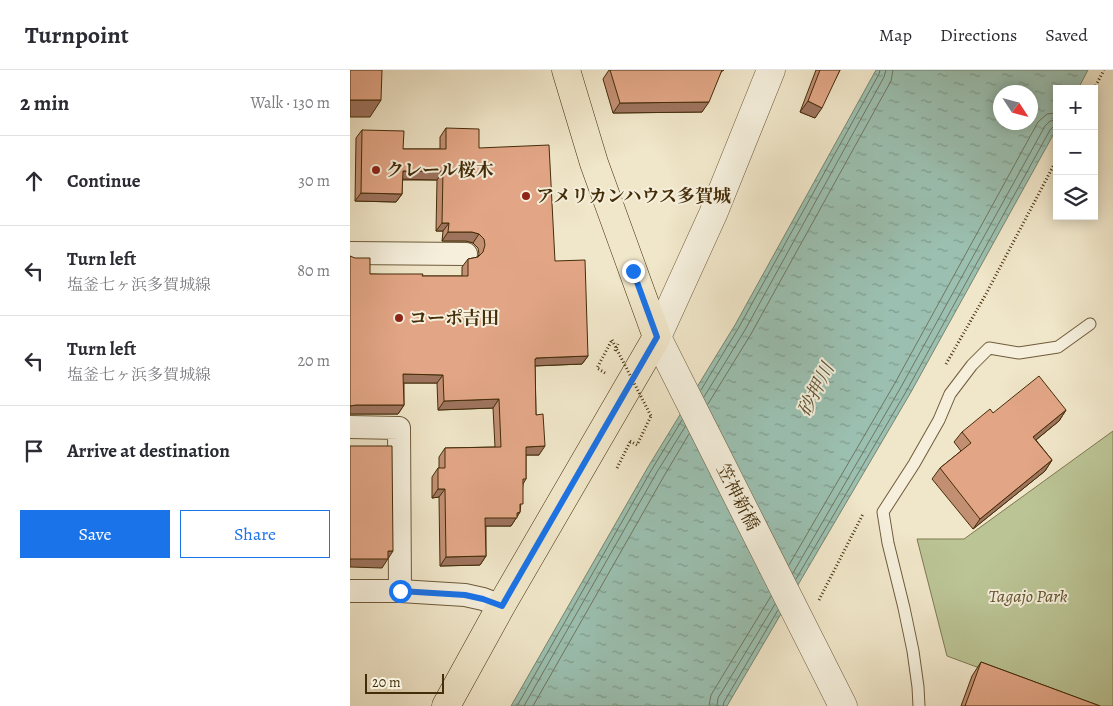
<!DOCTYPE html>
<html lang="en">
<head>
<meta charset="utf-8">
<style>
  :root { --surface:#fff; --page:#f7f7f7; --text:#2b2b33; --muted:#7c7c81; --line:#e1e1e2; --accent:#1a73e8 }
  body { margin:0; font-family:Alegreya,"Noto Serif JP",serif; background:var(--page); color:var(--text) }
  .controls { position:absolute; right:15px; top:15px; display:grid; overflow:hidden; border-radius:0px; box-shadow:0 2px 12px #0003 }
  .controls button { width:45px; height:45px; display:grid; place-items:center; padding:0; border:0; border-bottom:1px solid var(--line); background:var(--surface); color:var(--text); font:25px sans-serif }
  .compass { position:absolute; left:643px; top:15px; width:45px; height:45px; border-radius:50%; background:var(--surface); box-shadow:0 2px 12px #0003; rotate:126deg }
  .scale { position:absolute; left:15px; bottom:12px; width:79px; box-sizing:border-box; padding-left:5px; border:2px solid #442d09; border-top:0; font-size:14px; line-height:18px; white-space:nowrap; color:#442d09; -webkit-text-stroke:4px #f5efdc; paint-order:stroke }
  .stop { position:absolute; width:15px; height:15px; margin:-11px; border:4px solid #1a73e8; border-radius:50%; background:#fff }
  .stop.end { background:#1a73e8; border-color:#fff; box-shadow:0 1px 5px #0008 }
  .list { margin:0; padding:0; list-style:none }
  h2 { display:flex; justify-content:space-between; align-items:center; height:65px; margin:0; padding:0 20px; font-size:21px }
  h2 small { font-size:16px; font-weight:400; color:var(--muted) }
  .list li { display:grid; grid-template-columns:32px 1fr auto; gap:15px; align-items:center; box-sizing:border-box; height:90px; padding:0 20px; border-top:1px solid var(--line) }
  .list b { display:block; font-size:19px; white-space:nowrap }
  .list p { margin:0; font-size:16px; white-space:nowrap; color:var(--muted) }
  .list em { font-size:16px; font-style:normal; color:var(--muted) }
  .actions { display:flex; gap:10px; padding:15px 20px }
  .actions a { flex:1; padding:11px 0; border:1px solid var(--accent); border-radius:0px; text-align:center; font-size:18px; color:var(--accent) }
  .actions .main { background:var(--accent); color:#fff }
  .icon { flex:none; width:28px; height:28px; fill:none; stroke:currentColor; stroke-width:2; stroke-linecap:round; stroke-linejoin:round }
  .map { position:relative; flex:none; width:763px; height:636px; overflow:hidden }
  header { display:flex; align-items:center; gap:30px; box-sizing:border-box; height:70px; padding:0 25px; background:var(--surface); border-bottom:1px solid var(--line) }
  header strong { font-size:24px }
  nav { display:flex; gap:28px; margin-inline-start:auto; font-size:18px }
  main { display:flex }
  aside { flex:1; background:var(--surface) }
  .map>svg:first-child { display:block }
  .green { fill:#bbc495; stroke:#80784f }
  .water { fill:url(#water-ripples); stroke:#78856e; fill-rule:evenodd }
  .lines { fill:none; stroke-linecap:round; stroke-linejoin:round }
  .shore { stroke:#70765d; stroke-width:1 }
  .service-casing { stroke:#6f5b39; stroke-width:13 }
  .minor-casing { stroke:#6f5b39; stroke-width:24 }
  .tertiary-casing { stroke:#6f5b39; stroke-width:29 }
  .primary-casing { stroke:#442d09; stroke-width:29 }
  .path { stroke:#442d09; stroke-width:3; stroke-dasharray:1 2.5; stroke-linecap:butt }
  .service { stroke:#f5efdc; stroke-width:11 }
  .minor { stroke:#f5efdc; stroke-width:22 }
  .tertiary { stroke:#f5efdc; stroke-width:28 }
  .primary { stroke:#f0e6c9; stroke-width:28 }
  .path-bridge { stroke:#442d09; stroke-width:3; stroke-dasharray:1 2.5; stroke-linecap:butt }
  .wall { fill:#c28f73; stroke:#442d09 }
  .shaded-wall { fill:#9e745e; stroke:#442d09 }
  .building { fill:#e2a686; stroke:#442d09 }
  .route { stroke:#1a73e8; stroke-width:6 }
  .poi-dot { fill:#8f2418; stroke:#f5efdc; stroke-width:2 }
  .labels { text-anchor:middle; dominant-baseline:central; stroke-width:4; stroke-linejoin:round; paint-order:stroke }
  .poi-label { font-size:18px; font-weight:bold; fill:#442d09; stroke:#f5efdc; text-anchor:start }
  .street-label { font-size:18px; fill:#442d09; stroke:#f5efdc }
  .park-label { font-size:18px; font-style:italic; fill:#62532c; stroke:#f5efdc }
  .water-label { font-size:19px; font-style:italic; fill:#5a5233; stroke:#f5efdc }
</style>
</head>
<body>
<header>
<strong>Turnpoint</strong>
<nav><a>Map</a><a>Directions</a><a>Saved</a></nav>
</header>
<main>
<aside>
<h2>2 min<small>Walk · 130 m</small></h2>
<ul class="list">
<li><svg class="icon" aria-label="ahead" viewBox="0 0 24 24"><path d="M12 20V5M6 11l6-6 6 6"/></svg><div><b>Continue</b></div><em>30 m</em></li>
<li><svg class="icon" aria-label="left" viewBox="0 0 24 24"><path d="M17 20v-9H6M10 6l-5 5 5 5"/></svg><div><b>Turn left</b><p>塩釜七ヶ浜多賀城線</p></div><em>80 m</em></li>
<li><svg class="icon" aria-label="left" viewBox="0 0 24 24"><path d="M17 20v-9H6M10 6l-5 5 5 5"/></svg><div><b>Turn left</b><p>塩釜七ヶ浜多賀城線</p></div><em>20 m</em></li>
<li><svg class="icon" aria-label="arrive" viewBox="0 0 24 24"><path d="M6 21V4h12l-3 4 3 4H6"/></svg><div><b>Arrive at destination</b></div></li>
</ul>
<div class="actions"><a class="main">Save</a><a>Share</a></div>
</aside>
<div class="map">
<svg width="763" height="636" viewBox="0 0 763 636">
  <defs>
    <pattern id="water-ripples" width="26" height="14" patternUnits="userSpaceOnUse" patternTransform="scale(1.25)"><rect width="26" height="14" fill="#9bc0b1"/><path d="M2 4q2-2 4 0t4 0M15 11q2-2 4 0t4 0" fill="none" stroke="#809c8e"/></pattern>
  </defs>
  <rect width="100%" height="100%" fill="#f0e6c9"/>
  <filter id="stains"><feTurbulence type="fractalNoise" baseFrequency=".004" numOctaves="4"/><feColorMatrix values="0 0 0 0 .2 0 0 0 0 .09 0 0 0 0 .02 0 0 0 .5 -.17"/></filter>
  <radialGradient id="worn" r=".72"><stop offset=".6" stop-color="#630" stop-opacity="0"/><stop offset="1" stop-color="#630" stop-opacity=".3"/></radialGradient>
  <!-- green -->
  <polygon class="green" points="763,361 763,636 732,636 597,586 567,469 614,469"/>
  <!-- water -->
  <path class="water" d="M526,0H738L728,19H707V58L561,322L377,636H161L298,397L385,255ZM650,22H680V52H650Z"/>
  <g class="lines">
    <!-- shore -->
    <g class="shore">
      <polyline points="351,320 389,257 529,4 530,0"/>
      <polyline points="354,327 395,260 534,7 536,0"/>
      <polyline points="358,334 401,264 541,11 543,0"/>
      <polyline points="439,495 545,313 688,52 697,44 707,43"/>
      <polyline points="443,503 551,317 695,56 700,51 707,50"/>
      <polyline points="446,509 557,320 700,60 703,57 707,56"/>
      <polyline points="167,636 302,399 332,350"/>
      <polyline points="174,636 307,402 335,357"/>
      <polyline points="183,636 314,406 339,364"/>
      <polyline points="359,636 361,625 421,526"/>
      <polyline points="367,636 368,628 425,534"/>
      <polyline points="373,636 374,632 428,540"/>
    </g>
    <!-- service casing -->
    <g class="service-casing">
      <polyline id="service" points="569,636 568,617 563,581 554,538 538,473 533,442 564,394 589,350 600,324 622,295 639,278 669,283 708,277 740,254"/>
    </g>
    <!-- minor casing -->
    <g class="minor-casing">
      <g id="minor">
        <polyline points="0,183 116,184"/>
        <polyline points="0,357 49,358 50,521"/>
        <polyline points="0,521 50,521 115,525 133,529 151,536"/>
      </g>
    </g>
    <!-- tertiary casing -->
    <g class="tertiary-casing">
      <polyline id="tertiary" points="421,0 363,144 307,267 493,636"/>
    </g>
    <!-- primary casing -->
    <g class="primary-casing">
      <polyline id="primary" points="96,636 151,536 307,267 244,93 216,0"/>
    </g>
    <!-- path -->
    <g class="path">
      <polyline points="744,19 754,0"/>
      <polyline points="265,281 268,274"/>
      <polyline points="596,294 636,224 707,89"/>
      <polyline points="255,303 247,298 262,270"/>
      <polyline points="280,371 287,375 301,346"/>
      <polyline points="267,398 281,370"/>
      <polyline points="469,530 513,444"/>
    </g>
    <!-- service -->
    <use href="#service" class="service"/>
    <!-- minor -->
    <use href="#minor" class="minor"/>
    <!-- tertiary -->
    <use href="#tertiary" class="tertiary"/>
    <!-- primary -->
    <use href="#primary" class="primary"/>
    <!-- path-bridge -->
    <polyline class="path-bridge" points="262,270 301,346"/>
  </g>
  <!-- wall -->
  <g class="wall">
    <polygon points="259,0 374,0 371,2 352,42 263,43 253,9"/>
    <polygon points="466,0 490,0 465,48 450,42"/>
    <polygon points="96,58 129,78 205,191 238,286 232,294 185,296 186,345 189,385 176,385 176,409 173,414 170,442 161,456 136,456 136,486 130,495 90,496 89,427 82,428 82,407 88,398 89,398 89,387 95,378 145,377 143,338 88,340 87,313 54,313 54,335 48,344 0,344 0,186 20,204 72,206 112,206 112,197 118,189 128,187 129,184 128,178 123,173 116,171 92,171 93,161 86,161 87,110 52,110 52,124 46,132 5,131 6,68 12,60 53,79 90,79 90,67"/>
    <polygon points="716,340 709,351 686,370 702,390 695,401 623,459 582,409 590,398 611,381 604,372 612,362"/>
    <polygon points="631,592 750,636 611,636 622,606"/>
  </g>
  <!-- shaded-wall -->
  <g class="shaded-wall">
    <polygon points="0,30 31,30 20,47 0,47"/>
    <polygon points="458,31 472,38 465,48 450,42"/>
    <polygon points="359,32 352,42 263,43 270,33"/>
    <polygon points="53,101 93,101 87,110 47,109"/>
    <polygon points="11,123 52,124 46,132 5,131"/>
    <polygon points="92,153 99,153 93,161 86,161"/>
    <polygon points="98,162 122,162 129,164 123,173 116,171 92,171"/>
    <polygon points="238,286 232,294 181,296 186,288"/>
    <polygon points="53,304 93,305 87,313 47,313"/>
    <polygon points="149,329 143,338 88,340 94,331"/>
    <polygon points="6,335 54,335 48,344 0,344 0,336"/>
    <polygon points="716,340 709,351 676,378 683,367"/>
    <polygon points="195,376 189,385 170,385 176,377"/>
    <polygon points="702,390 695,401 623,459 630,449"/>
    <polygon points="88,419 95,419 89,427 82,428"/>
    <polygon points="170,442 161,456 129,456 135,448"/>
    <polygon points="38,481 43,481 32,498 0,497 0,489"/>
    <polygon points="136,486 130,495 90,496 96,487"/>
  </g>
  <!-- building -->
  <g class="building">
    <polygon points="0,0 32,0 31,30 0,30"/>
    <polygon points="260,0 372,0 359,32 270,33"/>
    <polygon points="470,0 490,0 472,38 458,31"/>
    <polygon points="96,58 129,59 129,78 199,75 205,191 235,190 238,286 186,288 186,289 185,289 186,345 193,344 195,376 176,377 176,409 173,409 173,434 170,434 170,442 167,443 167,448 135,448 136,486 96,487 95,419 88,419 88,398 95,398 95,378 151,377 149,329 94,331 93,305 53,304 54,335 6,335 0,336 0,186 5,188 20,188 20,204 73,204 72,206 118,206 118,189 128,187 133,182 135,175 134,169 129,164 122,162 98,162 99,153 92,153 93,101 53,101 52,124 11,123 12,60 54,61 53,79 96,79"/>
    <polygon points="689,306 716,340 683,367 702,390 630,449 590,398 621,373 612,362 640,339 643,343"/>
    <polygon points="0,376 42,376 43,481 38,481 38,489 0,489"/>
    <polygon points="631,592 750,636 615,636"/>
  </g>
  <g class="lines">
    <!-- route -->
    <polyline class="route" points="50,521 115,525 133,529 152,536 307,267 283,201"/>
  </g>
  <!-- markers -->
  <g class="poi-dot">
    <circle cx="26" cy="100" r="5"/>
    <circle cx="176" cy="126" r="5"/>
    <circle cx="49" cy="248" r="5"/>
  </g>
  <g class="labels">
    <!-- poi labels -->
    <g class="poi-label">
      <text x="36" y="100">クレール桜木</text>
      <text x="186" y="126">アメリカンハウス多賀城</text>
      <text x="59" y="248">コーポ吉田</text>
    </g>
    <!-- street labels -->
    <g class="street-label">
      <text transform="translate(388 427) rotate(63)">笠神新橋</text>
    </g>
    <!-- park labels -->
    <g class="park-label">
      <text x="678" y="526">Tagajo Park</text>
    </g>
    <!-- water labels -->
    <g class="water-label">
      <text transform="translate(466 320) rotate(-63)">砂押川</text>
    </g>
  </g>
  <rect width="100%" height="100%" filter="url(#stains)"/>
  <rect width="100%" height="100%" fill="url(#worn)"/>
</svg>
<div class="controls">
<button>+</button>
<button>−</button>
<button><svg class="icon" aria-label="layers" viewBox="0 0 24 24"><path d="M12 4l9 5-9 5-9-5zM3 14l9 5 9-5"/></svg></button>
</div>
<svg class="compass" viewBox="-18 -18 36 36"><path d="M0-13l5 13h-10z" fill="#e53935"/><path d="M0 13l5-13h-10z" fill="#7c7c81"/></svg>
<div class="scale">20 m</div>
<div class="stop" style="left:50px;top:521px"></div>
<div class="stop end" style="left:283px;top:201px"></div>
</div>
</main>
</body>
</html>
